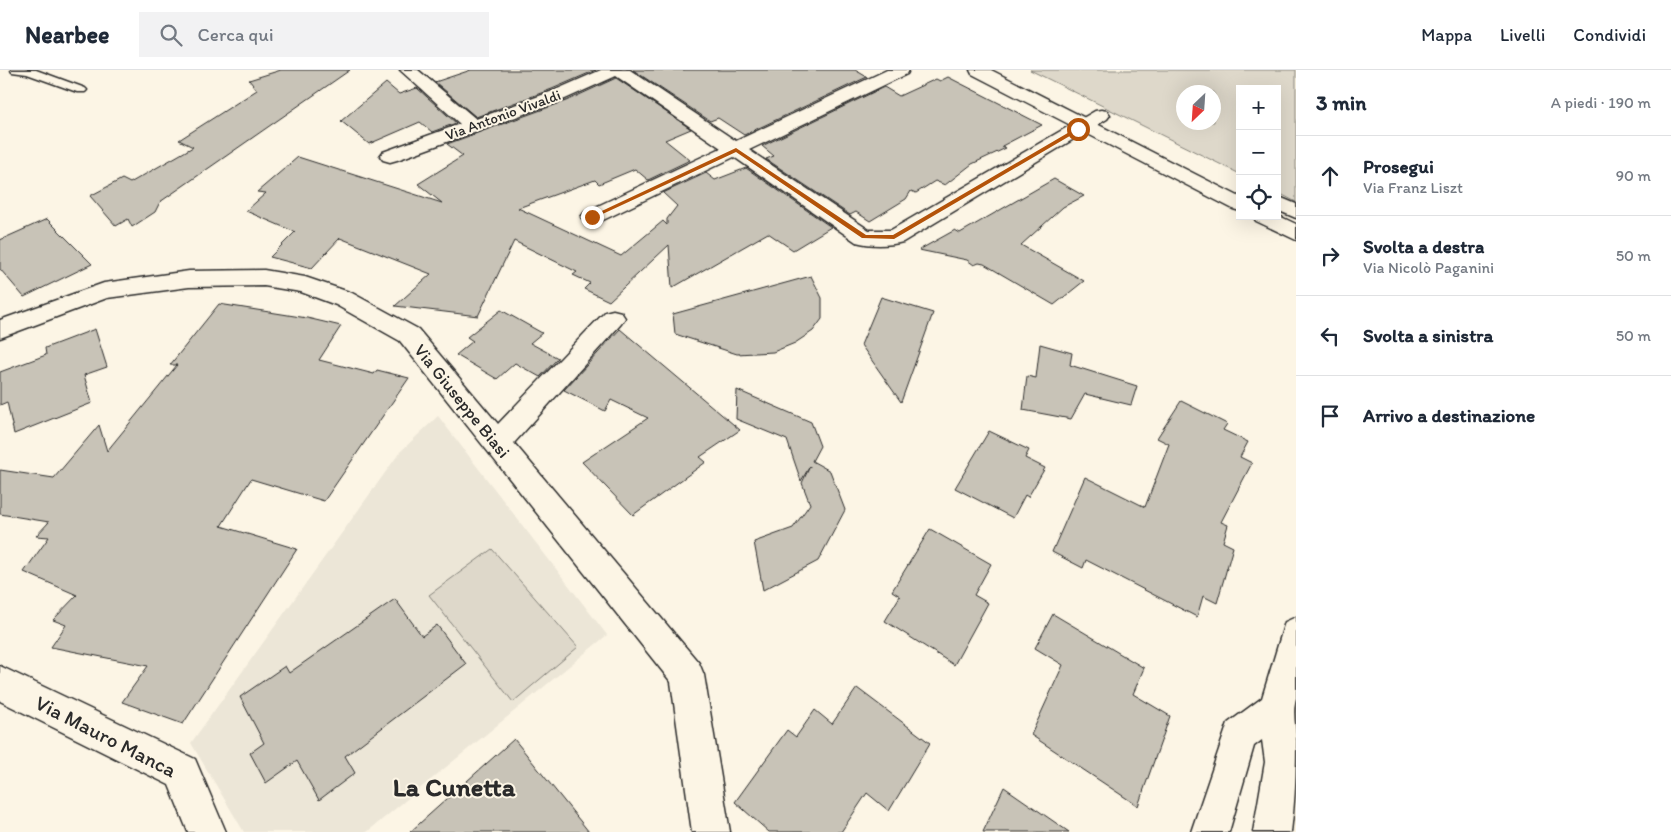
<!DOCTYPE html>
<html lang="it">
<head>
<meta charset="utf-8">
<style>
  :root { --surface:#fff; --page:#f2f2f3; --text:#1f2937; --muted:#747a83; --line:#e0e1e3 }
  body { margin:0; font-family:Itim,sans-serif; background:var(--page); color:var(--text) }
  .controls { position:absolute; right:15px; top:15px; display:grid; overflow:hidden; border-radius:0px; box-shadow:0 5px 20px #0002 }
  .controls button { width:45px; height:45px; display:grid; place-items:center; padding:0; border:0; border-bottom:1px solid var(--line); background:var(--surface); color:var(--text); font:25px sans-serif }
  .compass { position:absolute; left:1176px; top:15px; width:45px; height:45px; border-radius:50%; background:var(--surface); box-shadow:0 5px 20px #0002; rotate:205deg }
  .stop { position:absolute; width:15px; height:15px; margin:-11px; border:4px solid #b45309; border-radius:50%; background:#fff }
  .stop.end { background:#b45309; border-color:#fff; box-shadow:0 1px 5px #0008 }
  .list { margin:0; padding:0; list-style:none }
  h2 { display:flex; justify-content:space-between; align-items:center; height:65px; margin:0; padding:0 20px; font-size:21px }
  h2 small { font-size:16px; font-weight:400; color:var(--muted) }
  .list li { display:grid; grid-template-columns:32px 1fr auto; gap:15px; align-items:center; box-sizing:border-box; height:80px; padding:0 20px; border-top:1px solid var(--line) }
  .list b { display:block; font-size:19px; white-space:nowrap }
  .list p { margin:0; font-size:16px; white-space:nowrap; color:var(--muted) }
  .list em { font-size:16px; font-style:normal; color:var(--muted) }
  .icon { flex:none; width:28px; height:28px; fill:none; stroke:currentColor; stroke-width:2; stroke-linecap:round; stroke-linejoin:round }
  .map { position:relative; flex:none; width:1296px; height:762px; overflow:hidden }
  header { display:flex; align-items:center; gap:30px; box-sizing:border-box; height:70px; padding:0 25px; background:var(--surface); border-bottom:1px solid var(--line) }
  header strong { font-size:24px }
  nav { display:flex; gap:28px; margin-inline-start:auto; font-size:18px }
  .search { width:350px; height:45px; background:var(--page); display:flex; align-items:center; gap:12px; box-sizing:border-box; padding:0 18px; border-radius:0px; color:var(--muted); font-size:19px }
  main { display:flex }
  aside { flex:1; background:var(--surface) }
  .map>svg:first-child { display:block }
  .built { fill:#ece6d7 }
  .green { fill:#ded8ca; stroke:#84827a; fill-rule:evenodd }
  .building { fill:#c8c3b7; stroke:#2b2b2b }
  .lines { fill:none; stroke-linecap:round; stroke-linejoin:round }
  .lane-casing { stroke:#2b2b2b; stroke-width:3 }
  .street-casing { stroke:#2b2b2b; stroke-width:3 }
  .secondary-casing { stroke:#2b2b2b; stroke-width:3 }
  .lane { fill:#fcf5e5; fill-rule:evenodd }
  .street { fill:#fcf5e5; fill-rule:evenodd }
  .secondary { fill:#fcf5e5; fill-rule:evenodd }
  .route { fill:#b45309 }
  .labels { text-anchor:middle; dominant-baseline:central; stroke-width:4; stroke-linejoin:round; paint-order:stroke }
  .far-street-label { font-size:15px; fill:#2b2b2b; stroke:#fcf5e5 }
  .street-label { font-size:18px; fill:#2b2b2b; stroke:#fcf5e5 }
  .near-street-label { font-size:21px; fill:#2b2b2b; stroke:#fcf5e5 }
  .near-district-label { font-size:26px; font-weight:bold; fill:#2b2b2b; stroke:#fcf5e5 }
</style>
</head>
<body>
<header>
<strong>Nearbee</strong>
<div class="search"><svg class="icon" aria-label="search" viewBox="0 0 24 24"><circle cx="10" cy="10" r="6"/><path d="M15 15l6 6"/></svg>Cerca qui</div>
<nav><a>Mappa</a><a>Livelli</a><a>Condividi</a></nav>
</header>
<main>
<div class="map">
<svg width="1296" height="762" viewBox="0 0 1296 762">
  <rect width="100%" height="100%" fill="#fcf5e5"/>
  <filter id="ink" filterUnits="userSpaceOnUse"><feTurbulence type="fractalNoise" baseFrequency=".02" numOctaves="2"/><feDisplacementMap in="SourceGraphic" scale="10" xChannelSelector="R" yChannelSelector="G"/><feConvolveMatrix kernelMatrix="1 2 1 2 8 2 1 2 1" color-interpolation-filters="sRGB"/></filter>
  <g filter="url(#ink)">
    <!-- built -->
    <polygon class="built" points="438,346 607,565 367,762 244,762 191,673 400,382"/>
    <!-- green -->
    <g class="green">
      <path d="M1030,0H1296V132L1277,122V19H1240V104ZM1184,22H1214V52H1184Z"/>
      <polygon points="492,479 578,577 513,632 429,525"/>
    </g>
    <!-- building -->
    <g class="building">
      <polygon points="281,0 350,0 160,132 155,142 132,157 128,149 116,156 90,126 122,109 130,113 193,77 179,70 257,20 249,10"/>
      <polygon points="471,0 596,0 552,19 476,47 435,12"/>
      <polygon points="633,0 855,0 867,7 744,65 718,48 710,51"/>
      <polygon points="948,7 1042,55 1002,76 1006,78 972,94 945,115 935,111 916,123 911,121 906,129 870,151 856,142 850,145 766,89 774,86 762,76 884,17 899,26 936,9 940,11"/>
      <polygon points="616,8 691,59 665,70 690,90 648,110 635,99 599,114 595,110 518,138 621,186 663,151 667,155 667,149 677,136 663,123 706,103 715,110 746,98 831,157 793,180 768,163 672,218 669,175 609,231 584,219 590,213 573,205 577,202 514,171 478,246 395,236 431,204 340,168 312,198 270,187 295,162 246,141 266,123 257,122 298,87 442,133 418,114 463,86 447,74 566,31"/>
      <polygon points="386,13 399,24 417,18 456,53 432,62 420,52 369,74 341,51"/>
      <polygon points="1054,109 1084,126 1063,137 1021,175 1084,211 1054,235 984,194 979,193 974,195 967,190 919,180 955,160 960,163"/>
      <polygon points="47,149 92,194 24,227 0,199 0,170"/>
      <polygon points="811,206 822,228 822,249 813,261 795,273 773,282 737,284 675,264 673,244"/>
      <polygon points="881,227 933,243 901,332 861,275"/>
      <polygon points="219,234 307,248 341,256 319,290 374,304 377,300 409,308 324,431 251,409 221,456 297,479 183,654 122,632 148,596 51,577 66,555 53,550 77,525 24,502 49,467 36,466 49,452 0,444 0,400 54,408 99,355 107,381 177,295 170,295"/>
      <polygon points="501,240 542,263 530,273 558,288 540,307 515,293 497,309 456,285 473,271 467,267"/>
      <polygon points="95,259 107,297 84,305 92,333 14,364 7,332 0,335 0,302 46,285 45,278"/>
      <polygon points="620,259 740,360 700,387 706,392 633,445 582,392 648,348 611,330 605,341 564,320"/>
      <polygon points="1040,274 1072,283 1070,295 1137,316 1131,335 1085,324 1071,349 1023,340 1027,306 1036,308"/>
      <polygon points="737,320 811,352 820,376 812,391 830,401 845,440 818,491 763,520 754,472 793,458 810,434 802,413 810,396 801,411 787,370 736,349"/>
      <polygon points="1181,331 1227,354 1223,360 1248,372 1240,387 1252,393 1221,452 1228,455 1223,472 1233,477 1217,533 1203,526 1197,547 1086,490 1083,498 1052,482 1085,407 1145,437 1169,374 1157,368"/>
      <polygon points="989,361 1029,380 1025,388 1045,398 1028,427 1025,425 1013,448 955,418"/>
      <polygon points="930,459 991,494 974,525 988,533 954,595 885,551 900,526 892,521"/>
      <polygon points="395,529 422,566 437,555 466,594 345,686 355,703 319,730 297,691 266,713 250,683 264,673 240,627 285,596 289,603"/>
      <polygon points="1053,544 1144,598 1133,624 1170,646 1138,736 1031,665 1063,595 1035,578"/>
      <polygon points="857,618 930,673 889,741 867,723 841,762 769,762 735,732 787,660 796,667 815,640 832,654"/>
      <polygon points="514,669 589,762 410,762"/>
      <polygon points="1004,717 1069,762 983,762"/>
    </g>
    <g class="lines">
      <!-- lane casing -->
      <g class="lane-casing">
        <polygon id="lane" points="11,0 36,0 85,18 87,20 85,22 77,22 27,4 12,2"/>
      </g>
      <!-- street casing -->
      <g class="street-casing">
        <g id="street">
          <path d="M400,0H418L476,49L553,21L601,0H630L736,71L887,0H909L907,4L749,80L869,160H891L1095,41L1101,40L1107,41L1110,45L1107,49L903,172C889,176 870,176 856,172L734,87L599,152L592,154L585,152L581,147L585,142L721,78L616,6L565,29L397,90L390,92L383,90L380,86L383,82L460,54Z"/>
          <polygon points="264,200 305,207 352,223 418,259 498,354 605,242 613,240 621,242 625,248 621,254 514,373 699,593 704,605 730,762 692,762 671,612 400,271 336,235 301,222 264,216 189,217 107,228 0,268 0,250 104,213 189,201"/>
          <polygon points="0,596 195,689 226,762 188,762 169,715 0,631"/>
        </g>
      </g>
      <!-- secondary casing -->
      <g class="secondary-casing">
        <g id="secondary">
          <polygon points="970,0 991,0 1240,127 1240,141 1233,139 972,4"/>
          <polygon points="1277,126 1296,134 1296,148 1277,140"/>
          <polygon points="1277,145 1296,154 1296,170 1256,151 1253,146"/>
          <path d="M1296,547V628C1292,643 1296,656 1296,671C1296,702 1295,731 1291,762H1253L1265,692L1262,670L1254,676L1229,762H1191L1228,653L1262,628L1285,552Z"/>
        </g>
      </g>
      <!-- lane -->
      <use href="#lane" class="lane"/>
      <!-- street -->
      <use href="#street" class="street"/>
      <!-- secondary -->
      <use href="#secondary" class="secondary"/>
    </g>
  </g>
  <!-- route -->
  <polygon class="route" points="1078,57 1080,60 894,169 862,168 736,82 594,148 589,147 736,78 866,165 893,165"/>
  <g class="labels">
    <!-- far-street labels -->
    <g class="far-street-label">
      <text transform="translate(503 45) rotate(-20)">Via Antonio Vivaldi</text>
    </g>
    <!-- street labels -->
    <g class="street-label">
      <text transform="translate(462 331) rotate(51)">Via Giuseppe Biasi</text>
    </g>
    <!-- near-street labels -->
    <g class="near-street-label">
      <text transform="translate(106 666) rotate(27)">Via Mauro Manca</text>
    </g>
    <!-- near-district labels -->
    <g class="near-district-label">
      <text x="454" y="717">La Cunetta</text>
    </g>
  </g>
</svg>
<div class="controls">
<button>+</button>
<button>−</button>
<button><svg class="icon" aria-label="locate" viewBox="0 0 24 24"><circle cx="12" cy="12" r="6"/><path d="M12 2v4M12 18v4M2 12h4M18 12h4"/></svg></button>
</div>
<svg class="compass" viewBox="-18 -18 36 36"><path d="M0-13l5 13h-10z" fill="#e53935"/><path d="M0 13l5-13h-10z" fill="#747a83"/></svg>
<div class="stop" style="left:1078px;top:59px"></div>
<div class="stop end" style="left:592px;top:147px"></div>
</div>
<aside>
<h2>3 min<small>A piedi · 190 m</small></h2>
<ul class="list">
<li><svg class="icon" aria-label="ahead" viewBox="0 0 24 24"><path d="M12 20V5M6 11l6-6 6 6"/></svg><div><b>Prosegui</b><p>Via Franz Liszt</p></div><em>90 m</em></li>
<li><svg class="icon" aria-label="right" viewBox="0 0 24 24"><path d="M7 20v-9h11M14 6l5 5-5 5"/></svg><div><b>Svolta a destra</b><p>Via Nicolò Paganini</p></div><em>50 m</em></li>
<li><svg class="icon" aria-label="left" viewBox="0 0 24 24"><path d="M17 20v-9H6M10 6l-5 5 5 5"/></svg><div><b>Svolta a sinistra</b></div><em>50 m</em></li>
<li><svg class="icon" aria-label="arrive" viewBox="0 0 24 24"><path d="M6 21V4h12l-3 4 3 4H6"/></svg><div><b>Arrivo a destinazione</b></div></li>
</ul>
</aside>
</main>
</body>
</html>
